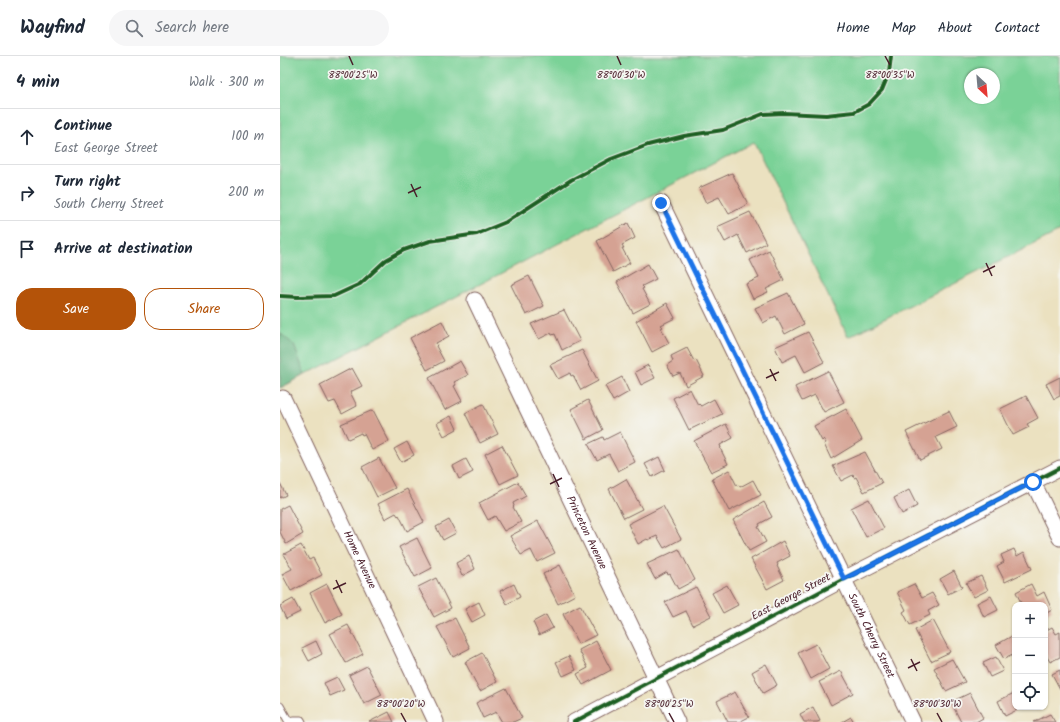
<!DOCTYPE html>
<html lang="en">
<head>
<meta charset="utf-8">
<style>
  :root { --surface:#fff; --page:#f6f6f7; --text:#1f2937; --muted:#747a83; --line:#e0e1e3; --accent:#b45309 }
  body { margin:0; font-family:Kalam,sans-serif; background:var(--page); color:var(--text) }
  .controls { position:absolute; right:12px; bottom:12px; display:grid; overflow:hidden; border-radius:8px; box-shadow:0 1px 3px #0004 }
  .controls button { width:36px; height:36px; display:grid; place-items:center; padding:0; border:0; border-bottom:1px solid var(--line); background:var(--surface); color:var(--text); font:20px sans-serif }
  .compass { position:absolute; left:684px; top:12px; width:36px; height:36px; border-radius:50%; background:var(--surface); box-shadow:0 1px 3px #0004; rotate:154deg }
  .stop { position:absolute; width:12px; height:12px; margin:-9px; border:3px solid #1a73e8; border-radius:50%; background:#fff }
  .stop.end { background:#1a73e8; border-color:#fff; box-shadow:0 1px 4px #0008 }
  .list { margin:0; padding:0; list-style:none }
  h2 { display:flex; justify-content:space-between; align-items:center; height:52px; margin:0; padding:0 16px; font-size:17px }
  h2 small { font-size:13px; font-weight:400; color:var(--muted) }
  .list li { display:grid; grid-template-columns:26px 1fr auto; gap:12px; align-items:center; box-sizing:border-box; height:56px; padding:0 16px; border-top:1px solid var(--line) }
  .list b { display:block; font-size:15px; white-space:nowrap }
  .list p { margin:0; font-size:13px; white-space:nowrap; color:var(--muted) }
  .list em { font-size:13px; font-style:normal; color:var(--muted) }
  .actions { display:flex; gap:8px; padding:12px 16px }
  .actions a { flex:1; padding:9px 0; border:1px solid var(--accent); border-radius:16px; text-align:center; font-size:14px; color:var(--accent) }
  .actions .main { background:var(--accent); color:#fff }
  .icon { flex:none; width:22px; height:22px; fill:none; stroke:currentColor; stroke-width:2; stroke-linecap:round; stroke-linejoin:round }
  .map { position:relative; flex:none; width:780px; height:666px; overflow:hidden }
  header { display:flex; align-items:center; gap:24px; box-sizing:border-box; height:56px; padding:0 20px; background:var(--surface); border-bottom:1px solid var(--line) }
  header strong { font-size:19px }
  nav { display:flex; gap:22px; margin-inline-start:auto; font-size:14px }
  .search { width:280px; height:36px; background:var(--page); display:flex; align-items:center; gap:10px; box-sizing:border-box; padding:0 14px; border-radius:22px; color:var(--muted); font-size:15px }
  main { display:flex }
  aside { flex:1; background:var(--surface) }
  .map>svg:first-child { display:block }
  .green { fill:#7ad297; stroke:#627861; fill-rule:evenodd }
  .forest { fill:#63b480; stroke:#566a56 }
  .building { fill:#d5a293 }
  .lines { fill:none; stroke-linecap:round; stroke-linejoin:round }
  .service-casing { stroke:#82635f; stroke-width:9 }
  .minor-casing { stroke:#82635f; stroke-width:17 }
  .service { stroke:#fff; stroke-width:7 }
  .minor { stroke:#fff; stroke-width:15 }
  .cycleway-casing { stroke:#f6f6f2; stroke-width:6 }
  .cycleway { stroke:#1b5e20; stroke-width:4 }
  .route { stroke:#1a73e8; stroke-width:5 }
  .ticks { fill:none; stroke:#4a1f2b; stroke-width:1.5 }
  .labels { text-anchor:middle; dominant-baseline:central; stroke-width:3.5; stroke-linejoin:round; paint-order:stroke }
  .street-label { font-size:11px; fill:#4a1f2b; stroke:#f6f6f2 }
  .ticks-label { font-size:10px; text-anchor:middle; fill:#4a1f2b; stroke:#f6f6f2; stroke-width:3.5; stroke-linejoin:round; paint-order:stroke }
</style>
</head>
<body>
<header>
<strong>Wayfind</strong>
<div class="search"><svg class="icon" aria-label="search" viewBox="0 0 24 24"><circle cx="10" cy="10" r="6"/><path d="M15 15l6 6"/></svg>Search here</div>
<nav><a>Home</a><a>Map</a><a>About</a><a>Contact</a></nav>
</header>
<main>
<aside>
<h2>4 min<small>Walk · 300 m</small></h2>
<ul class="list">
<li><svg class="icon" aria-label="ahead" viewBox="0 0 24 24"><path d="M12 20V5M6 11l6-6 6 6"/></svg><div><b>Continue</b><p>East George Street</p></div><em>100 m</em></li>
<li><svg class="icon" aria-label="right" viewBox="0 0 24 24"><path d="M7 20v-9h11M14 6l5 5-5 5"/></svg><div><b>Turn right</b><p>South Cherry Street</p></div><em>200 m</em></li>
<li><svg class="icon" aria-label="arrive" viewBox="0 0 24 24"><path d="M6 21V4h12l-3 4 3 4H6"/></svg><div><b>Arrive at destination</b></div></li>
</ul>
<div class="actions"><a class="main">Save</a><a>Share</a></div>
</aside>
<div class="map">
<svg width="780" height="666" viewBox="0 0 780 666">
  <rect width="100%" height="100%" fill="#f6f6f2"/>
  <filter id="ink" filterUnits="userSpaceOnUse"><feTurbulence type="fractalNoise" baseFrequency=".025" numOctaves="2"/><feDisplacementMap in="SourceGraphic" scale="8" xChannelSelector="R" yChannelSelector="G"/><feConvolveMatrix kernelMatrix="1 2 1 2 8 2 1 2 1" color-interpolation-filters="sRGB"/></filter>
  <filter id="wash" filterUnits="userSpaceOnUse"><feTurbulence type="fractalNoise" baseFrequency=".012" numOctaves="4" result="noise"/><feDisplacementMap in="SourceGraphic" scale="16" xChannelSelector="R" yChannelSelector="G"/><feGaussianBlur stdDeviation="0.9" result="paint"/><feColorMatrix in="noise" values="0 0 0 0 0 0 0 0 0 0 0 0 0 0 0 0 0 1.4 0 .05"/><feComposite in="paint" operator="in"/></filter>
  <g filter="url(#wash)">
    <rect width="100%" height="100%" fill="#ebe1c0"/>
    <!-- green -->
    <path class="green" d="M0,0H780V175L568,281L474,86L0,332ZM690,18H714V42H690Z"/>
    <!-- forest -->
    <polygon class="forest" points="0,277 14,289 25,319 0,332"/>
    <g id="blocks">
      <!-- building -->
      <g class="building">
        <polygon points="452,117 468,148 449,158 439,141 426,147 419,132"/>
        <polygon points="470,156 486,187 467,197 458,179 445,186 437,171"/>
        <polygon points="348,167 355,182 342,189 344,192 342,192 350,207 333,216 317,185"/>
        <polygon points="489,194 504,224 486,233 488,236 473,243 466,228 479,222 470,204"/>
        <polygon points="368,208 376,223 362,230 364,232 362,233 370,248 353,257 337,226"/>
        <polygon points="249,220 264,250 246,259 231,229"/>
        <polygon points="508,237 524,268 505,278 496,260 483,267 475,252"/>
        <polygon points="387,247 395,262 381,269 383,271 381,272 389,287 372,296 356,265"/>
        <polygon points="284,254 300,285 282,294 275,278 272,279 271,277 259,283 251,268"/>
        <polygon points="162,265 169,280 156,287 157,289 156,290 164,305 147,314 130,282"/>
        <polygon points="528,276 544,306 525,316 516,299 502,306 495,291"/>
        <polygon points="407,292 414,305 416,304 424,320 406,330 400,317 393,320 387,309 393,305 391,300"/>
        <polygon points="302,294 318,325 301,334 293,319 291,320 290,317 278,323 270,309"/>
        <polygon points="180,305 188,319 174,326 176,329 174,330 182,345 165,354 149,322"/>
        <polygon points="368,309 375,322 361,329 355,316"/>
        <polygon points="72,312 82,330 70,336 77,350 62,358 55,345 49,347 40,329"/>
        <polygon points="548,315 564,346 544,356 535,339 522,345 515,331"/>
        <polygon points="342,321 349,336 333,345 325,330"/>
        <polygon points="780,321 780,340 774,343 766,328"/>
        <polygon points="410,333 418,349 419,348 421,350 434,343 442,358 409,374 393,342"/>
        <polygon points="746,340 758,362 747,368 749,371 733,379 720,353"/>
        <polygon points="308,344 323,374 306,383 291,353"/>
        <polygon points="203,348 218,378 200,387 185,357"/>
        <polygon points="566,353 582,384 551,403 544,388 546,387 544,383 542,385 534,370"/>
        <polygon points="93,354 109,385 92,394 84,378 82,379 81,377 68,383 61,368"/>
        <polygon points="669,355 677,371 656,381 662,393 640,404 626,376"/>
        <polygon points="171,360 177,373 164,380 157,367"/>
        <polygon points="446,368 453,382 440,389 441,392 440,392 448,408 431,416 414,385"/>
        <polygon points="340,376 355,406 338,415 329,398 317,404 308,388 323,381 324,384"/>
        <polygon points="127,386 134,399 121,406 114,393"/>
        <polygon points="222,389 238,419 220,428 205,398"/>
        <polygon points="585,396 602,427 584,436 576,421 574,422 573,419 561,425 553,410"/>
        <polygon points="379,401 385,414 372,421 365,408"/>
        <polygon points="99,402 115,432 97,441 82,411"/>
        <polygon points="186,403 193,416 179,423 173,410"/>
        <polygon points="449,414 457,430 459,429 460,431 473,424 481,439 449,455 432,423"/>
        <polygon points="346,423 362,453 344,462 329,433"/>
        <polygon points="238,426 246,440 233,447 234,450 233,451 241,466 224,475 215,460 208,464 199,447"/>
        <polygon points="0,427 6,439 0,442"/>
        <polygon points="127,433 144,466 127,475 119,459 118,460 116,457 105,463 98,448"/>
        <polygon points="629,434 637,450 622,458 614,442"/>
        <polygon points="589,443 604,472 586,481 571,452"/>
        <polygon points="484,446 492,461 479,468 480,470 478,471 486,486 469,495 453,464"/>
        <polygon points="8,449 23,478 6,488 0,476 0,453"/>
        <polygon points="383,450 401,483 384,492 377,480 368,484 367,483 358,488 348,468"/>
        <polygon points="169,464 176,477 163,484 156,471"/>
        <polygon points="258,465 275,497 257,506 251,494 241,499 230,480"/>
        <polygon points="137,482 152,512 135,521 119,491"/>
        <polygon points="503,485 510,500 497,507 498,509 497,510 504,524 487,533 471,503"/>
        <polygon points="21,489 29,504 33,502 42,519 11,535 2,518 12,513 4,498"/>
        <polygon points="399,493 415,524 398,533 390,518 388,519 387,516 375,523 367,508"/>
        <polygon points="734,493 737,500 744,496 752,513 725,526 717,510 724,506 721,499"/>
        <polygon points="189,500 195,513 182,520 176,507"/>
        <polygon points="280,509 295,539 278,548 263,518"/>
        <polygon points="674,515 682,531 668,538 660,523"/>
        <polygon points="701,520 708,534 694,541 686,527"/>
        <polygon points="156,522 171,552 154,561 138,531"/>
        <polygon points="47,528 62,558 45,567 30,537"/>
        <polygon points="234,528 240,541 227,548 220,535"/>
        <polygon points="634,528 642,542 652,537 659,549 648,555 650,559 630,569 623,556 626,554 617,536"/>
        <polygon points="751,528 757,540 764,536 772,554 765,558 765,549 742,549 736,536"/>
        <polygon points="447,529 458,549 443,557 432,537"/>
        <polygon points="416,531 431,560 413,569 406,555 393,561 385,546"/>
        <polygon points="711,540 718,554 704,561 697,547"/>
        <polygon points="13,543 20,556 6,563 0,550"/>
        <polygon points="199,546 205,559 192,566 185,553"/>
        <polygon points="300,549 316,579 298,588 283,558"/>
        <polygon points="266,559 273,572 259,579 253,566"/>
        <polygon points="175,562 190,592 173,601 157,571"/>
        <polygon points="653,564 670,596 651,605 635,574"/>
        <polygon points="68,569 83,598 66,607 50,578"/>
        <polygon points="772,571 776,578 780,576 780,601 770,606 765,597 765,575"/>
        <polygon points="732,580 735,586 735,598 724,603 716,589"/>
        <polygon points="36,585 42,598 29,605 22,592"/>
        <polygon points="316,585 331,614 303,629 297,618 308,612 299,594"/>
        <polygon points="536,588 549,613 531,623 518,597"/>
        <polygon points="202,597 217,626 200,635 185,606"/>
        <polygon points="289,600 296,614 283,620 276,606"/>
        <polygon points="716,601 723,615 710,621 703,607"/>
        <polygon points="672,603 685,626 666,635 654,612"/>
        <polygon points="486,608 497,629 483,637 472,616"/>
        <polygon points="87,610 102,639 84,648 69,619"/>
        <polygon points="780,614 780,633 772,618"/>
        <polygon points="561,615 573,637 551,649 539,626"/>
        <polygon points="57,621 64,634 50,640 44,627"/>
        <polygon points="226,632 242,662 233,666 222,666 216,656 203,662 196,647"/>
        <polygon points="455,636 469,661 459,666 448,666 437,645"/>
        <polygon points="690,637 703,662 696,666 681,666 671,646"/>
        <polygon points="734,637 735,639 735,651 743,651 725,660 718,645"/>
        <polygon points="533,651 540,665 537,666 524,666 520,658"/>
        <polygon points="109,656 114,666 89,666"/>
        <polygon points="770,658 775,666 754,666"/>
        <polygon points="571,661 574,666 562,666"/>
      </g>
    </g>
  </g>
  <g filter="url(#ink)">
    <use href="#blocks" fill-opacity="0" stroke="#82635f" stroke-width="1"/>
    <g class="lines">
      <!-- service casing -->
      <g class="service-casing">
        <g id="service">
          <polyline points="0,650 9,666"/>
          <polyline points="10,666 14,664 21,664 22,666"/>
        </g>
      </g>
      <!-- minor casing -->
      <g class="minor-casing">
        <g id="minor">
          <path id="s1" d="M381,147L633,666"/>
          <path id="s2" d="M195,244L397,666"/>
          <path id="s3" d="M3,342L156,666"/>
          <polyline points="753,426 780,482"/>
          <polyline points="294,666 564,523 780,412"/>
        </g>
      </g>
      <!-- service -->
      <use href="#service" class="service"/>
      <!-- minor -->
      <use href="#minor" class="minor"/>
      <!-- cycleway casing -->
      <g class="cycleway-casing">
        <g id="cycleway">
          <polyline points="0,240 18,241 54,240 80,228 106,204 124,194 150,185 197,178 226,166 291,124 331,103 368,89 404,80 443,74 483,58 504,57 546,59 574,56 589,48 602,34 609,17 611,0"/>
          <polyline points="294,666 564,523 780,412"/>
        </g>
      </g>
      <!-- cycleway -->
      <use href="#cycleway" class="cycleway"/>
    </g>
  </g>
  <g class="lines" filter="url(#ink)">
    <!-- route -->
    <polyline class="route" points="381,147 564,523 753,426"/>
  </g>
  <!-- ticks -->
  <path class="ticks" d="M69,0L73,9M337,0L341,9M605,0L610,9M131,128L137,141M128,137L141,131M706,207L712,220M703,216L715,210M490,313L496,325M486,322L499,316M273,418L279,431M270,428L282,422M56,524L62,537M53,533L66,527M631,603L637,615M628,612L640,606M121,657L126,666M389,657L394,666M657,657L662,666"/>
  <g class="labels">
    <!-- street labels -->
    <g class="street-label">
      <text stroke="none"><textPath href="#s2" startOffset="258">Princeton Avenue</textPath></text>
      <text stroke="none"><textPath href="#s3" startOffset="179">Home Avenue</textPath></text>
      <text transform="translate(511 541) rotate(-28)">East George Street</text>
      <text stroke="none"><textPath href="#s1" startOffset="481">South Cherry Street</textPath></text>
    </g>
  </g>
  <g class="ticks-label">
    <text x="73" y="22">88°00'25"W</text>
    <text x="341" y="22">88°00'30"W</text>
    <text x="610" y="22">88°00'35"W</text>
    <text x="121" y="651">88°00'20"W</text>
    <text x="389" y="651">88°00'25"W</text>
    <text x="657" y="651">88°00'30"W</text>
  </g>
</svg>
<div class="controls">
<button>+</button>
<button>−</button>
<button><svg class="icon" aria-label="locate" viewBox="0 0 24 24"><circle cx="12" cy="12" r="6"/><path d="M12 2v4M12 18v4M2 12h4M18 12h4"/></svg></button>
</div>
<svg class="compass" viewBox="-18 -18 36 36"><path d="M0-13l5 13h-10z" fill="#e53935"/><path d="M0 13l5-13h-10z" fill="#747a83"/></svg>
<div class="stop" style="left:753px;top:426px"></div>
<div class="stop end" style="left:381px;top:147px"></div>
</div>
</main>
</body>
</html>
